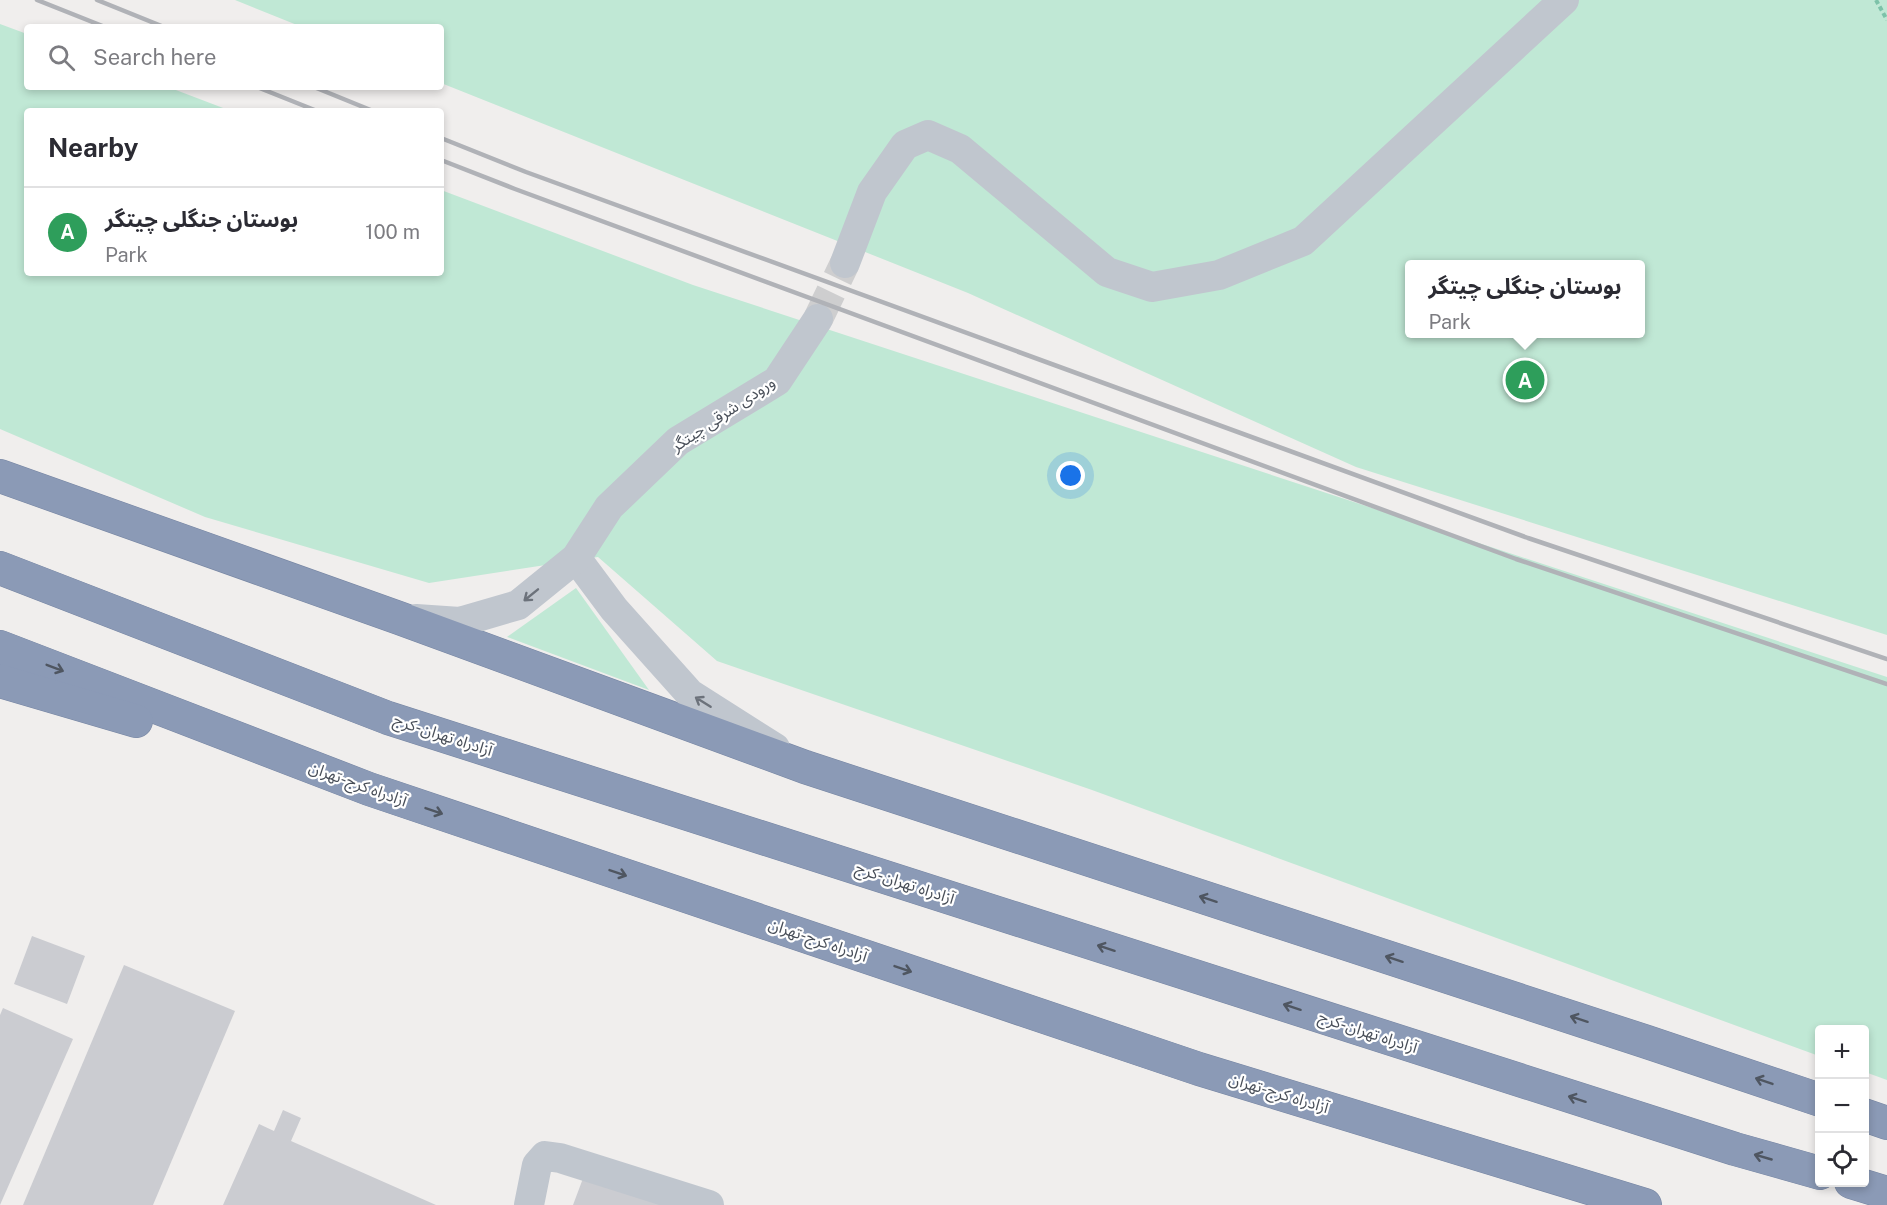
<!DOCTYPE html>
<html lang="en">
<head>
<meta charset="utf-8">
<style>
  :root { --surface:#fff; --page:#f2f2f3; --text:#2b2b33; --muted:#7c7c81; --line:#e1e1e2; --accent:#0f766e }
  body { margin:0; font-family:"Public Sans","Noto Sans Arabic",sans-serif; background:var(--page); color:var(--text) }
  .controls { position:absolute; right:18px; bottom:18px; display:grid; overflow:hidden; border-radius:6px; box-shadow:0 3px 9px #0003 }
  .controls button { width:54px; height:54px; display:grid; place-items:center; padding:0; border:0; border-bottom:2px solid var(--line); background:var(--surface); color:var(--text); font:30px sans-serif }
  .you { position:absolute; left:1071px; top:476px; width:21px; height:21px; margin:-15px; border:4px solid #fff; border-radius:50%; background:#1a73e8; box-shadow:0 0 0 9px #1a73e833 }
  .badge { display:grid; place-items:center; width:39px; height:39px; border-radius:50%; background:var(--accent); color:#fff; font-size:20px; font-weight:700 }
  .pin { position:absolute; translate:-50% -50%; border:3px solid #fff; box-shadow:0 2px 6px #0006 }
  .popup { position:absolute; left:1405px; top:260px; width:240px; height:78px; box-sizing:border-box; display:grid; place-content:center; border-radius:6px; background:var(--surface); filter:drop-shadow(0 2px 4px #0005); font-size:20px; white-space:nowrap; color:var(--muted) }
  .popup b { font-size:22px; color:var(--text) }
  .popup::after { content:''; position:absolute; left:50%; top:100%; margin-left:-12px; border:12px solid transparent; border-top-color:var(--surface) }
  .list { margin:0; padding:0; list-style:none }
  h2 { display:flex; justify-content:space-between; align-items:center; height:78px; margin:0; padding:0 24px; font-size:26px }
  h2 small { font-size:20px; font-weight:400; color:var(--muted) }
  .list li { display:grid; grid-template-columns:39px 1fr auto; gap:18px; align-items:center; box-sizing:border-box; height:90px; padding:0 24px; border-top:2px solid var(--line) }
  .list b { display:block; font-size:22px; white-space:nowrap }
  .list p { margin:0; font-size:20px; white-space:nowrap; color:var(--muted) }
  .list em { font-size:20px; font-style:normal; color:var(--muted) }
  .icon { flex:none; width:33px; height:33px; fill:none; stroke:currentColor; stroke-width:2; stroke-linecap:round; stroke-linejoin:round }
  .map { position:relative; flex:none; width:1887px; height:1205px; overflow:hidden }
  .search { position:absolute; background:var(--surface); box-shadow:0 3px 9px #0003; left:24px; top:24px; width:420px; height:66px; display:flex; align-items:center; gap:15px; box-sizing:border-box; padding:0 21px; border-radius:6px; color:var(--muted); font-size:22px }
  .panel { position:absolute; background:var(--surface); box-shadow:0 3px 9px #0003; left:24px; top:108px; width:420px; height:168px; border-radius:6px }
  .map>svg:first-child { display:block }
  .green { fill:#c0e8d5; fill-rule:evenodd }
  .building { fill:#cbccd1 }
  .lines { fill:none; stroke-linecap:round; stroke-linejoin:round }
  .minor-tunnel { stroke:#cececf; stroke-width:30; stroke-dasharray:30 15; stroke-linecap:butt }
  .highway-casing { stroke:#7685a2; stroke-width:34 }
  .path { stroke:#7dc2a9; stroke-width:4; stroke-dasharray:4.5 3; stroke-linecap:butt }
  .minor { stroke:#c0c6ce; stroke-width:30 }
  .highway { stroke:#8b9ab6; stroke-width:33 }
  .rail { stroke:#b0b2b7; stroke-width:4.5 }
  .oneway { stroke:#6c727b }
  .oneway2 { stroke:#4f5661 }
  .labels { text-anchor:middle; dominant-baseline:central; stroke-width:4.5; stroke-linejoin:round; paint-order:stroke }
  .street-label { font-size:16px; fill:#484e58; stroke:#fff }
</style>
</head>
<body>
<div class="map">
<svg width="1887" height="1205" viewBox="0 0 1887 1205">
  <rect width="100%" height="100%" fill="#f0eeed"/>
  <!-- green -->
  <g class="green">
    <path d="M235,0H1887V635L1356,467L968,293L441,83V27H302ZM1410,264H1640V334H1410Z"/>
    <polygon points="0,24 27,34 27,87 168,87 231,111 27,111 27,273 441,273 441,190 693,285 1887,677 1887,1080 1865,1072 1864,1030 1820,1030 1819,1056 1092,790 717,661 598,557 429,583 205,517 0,429"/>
    <polygon points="576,588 649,690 507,637"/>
  </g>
  <!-- building -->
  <g class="building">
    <polygon points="32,936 85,956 67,1004 14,984"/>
    <polygon points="124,965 235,1011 153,1205 23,1205"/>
    <polygon points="3,1008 73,1039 0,1205 0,1015"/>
    <polygon points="283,1110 301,1118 291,1141 436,1205 223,1205 259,1124 274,1131"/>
    <polygon points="585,1173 676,1205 573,1205"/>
  </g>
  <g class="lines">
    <!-- minor-tunnel -->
    <polyline class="minor-tunnel" points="818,319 845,263"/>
    <!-- highway casing -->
    <g class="highway-casing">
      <g id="highway">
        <polyline points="0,476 399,618 805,767 1647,1042 1820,1100"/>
        <polyline points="0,568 388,718 1735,1149 1820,1173"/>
        <polyline points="0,647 369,789 1199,1069 1645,1205"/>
        <polyline points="0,681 136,721"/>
        <polyline points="1864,1115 1887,1123"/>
        <polyline points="1851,1182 1887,1193"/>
      </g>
    </g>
    <!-- path -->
    <polyline class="path" points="1876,0 1887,20"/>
    <!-- minor -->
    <g class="minor">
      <polyline points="845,263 872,192 905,145 928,135 960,149 1107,272 1152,287 1219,275 1303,241 1564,0"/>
      <polyline points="576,558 614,609 690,694 775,748"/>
      <polyline points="416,619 460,622 518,605 576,558 609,507 678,441 777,381 818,319"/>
      <polyline points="529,1205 537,1165 545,1156 560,1158 709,1205"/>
    </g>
    <!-- highway -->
    <use href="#highway" class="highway"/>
    <!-- rail -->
    <g class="rail">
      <polyline points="37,0 105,27"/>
      <polyline points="97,0 164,27"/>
      <polyline points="257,87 317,111"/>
      <polyline points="314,87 373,111"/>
      <polyline points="441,138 526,172 1528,538 1887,659"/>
      <polyline points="441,160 515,189 1516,559 1887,684"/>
    </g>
  </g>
  <!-- one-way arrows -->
  <defs><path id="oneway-shaft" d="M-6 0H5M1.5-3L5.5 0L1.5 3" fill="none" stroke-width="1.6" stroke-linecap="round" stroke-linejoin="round" transform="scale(1.5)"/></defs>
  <g class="oneway">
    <use href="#oneway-shaft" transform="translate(531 595) rotate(141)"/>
    <use href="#oneway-shaft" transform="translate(703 702) rotate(-148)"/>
  </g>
  <g class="oneway2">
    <use href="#oneway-shaft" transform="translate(55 668) rotate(21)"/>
    <use href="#oneway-shaft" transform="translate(434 811) rotate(19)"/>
    <use href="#oneway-shaft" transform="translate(618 873) rotate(19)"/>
    <use href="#oneway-shaft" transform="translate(1208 899) rotate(-162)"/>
    <use href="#oneway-shaft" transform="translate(1106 948) rotate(-162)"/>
    <use href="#oneway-shaft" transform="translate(1394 959) rotate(-162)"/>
    <use href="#oneway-shaft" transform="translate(903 969) rotate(19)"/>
    <use href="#oneway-shaft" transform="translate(1292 1007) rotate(-162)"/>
    <use href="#oneway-shaft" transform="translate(1579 1019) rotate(-162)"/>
    <use href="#oneway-shaft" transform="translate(1764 1081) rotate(-161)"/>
    <use href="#oneway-shaft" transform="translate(1577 1099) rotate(-162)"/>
    <use href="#oneway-shaft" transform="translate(1763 1157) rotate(-164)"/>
  </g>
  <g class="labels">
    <!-- street labels -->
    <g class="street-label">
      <text transform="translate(723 414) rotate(-34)">ورودی شرقی چیتگر</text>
      <text transform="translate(443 735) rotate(18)">آزادراه تهران-کرج</text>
      <text transform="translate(358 784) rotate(20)">آزادراه کرج-تهران</text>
      <text transform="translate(905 883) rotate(18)">آزادراه تهران-کرج</text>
      <text transform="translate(818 940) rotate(19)">آزادراه کرج-تهران</text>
      <text transform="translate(1368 1032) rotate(18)">آزادراه تهران-کرج</text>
      <text transform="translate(1279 1093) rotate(17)">آزادراه کرج-تهران</text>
    </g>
  </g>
</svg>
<div class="controls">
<button>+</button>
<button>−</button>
<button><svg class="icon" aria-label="locate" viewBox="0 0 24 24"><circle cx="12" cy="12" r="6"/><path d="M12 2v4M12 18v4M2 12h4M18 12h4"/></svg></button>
</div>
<div class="you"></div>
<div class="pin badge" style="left:1525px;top:380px;background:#2e9e5b">A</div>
<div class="popup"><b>بوستان جنگلی چیتگر</b>Park</div>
<div class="search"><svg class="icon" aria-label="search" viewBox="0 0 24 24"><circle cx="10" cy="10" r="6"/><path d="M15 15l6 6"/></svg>Search here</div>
<section class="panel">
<h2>Nearby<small></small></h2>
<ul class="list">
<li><span class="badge" style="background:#2e9e5b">A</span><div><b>بوستان جنگلی چیتگر</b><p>Park</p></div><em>100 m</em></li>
</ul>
</section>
</div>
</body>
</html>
